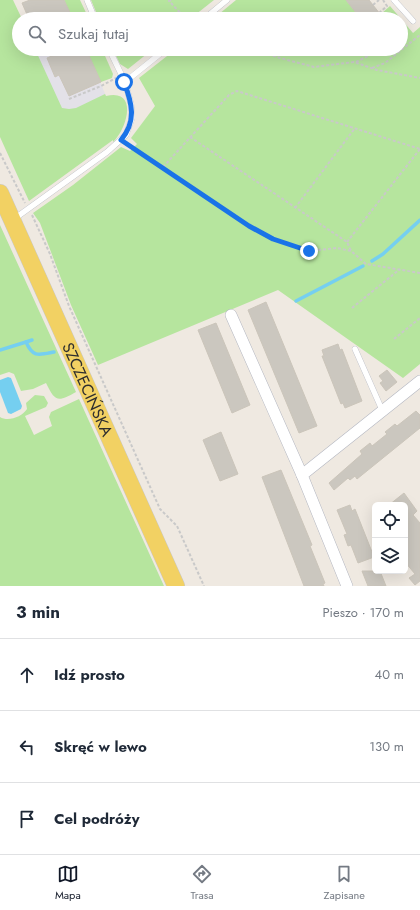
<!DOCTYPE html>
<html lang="pl">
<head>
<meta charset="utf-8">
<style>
  :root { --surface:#fff; --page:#f6f6f7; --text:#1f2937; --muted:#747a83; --line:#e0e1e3; --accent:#111827 }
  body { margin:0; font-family:Jost,sans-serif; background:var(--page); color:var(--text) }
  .controls { position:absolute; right:12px; bottom:12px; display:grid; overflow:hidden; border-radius:6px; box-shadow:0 4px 16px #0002 }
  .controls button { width:36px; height:36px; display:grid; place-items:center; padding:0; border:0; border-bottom:1px solid var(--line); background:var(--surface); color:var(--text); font:20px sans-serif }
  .stop { position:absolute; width:12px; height:12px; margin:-9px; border:3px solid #1a73e8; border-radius:50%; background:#fff }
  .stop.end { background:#1a73e8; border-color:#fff; box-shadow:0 1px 4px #0008 }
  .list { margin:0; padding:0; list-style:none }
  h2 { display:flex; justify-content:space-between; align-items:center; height:52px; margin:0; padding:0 16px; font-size:17px }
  h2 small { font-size:13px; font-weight:400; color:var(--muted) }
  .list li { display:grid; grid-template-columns:26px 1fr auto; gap:12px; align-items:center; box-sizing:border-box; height:72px; padding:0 16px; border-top:1px solid var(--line) }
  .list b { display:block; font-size:15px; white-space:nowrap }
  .list em { font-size:13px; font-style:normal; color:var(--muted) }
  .icon { flex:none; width:22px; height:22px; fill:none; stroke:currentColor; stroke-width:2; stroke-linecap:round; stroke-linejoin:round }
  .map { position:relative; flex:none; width:420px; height:586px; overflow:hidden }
  .search { position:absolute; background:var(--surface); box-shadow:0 4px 16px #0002; left:12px; right:12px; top:12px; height:44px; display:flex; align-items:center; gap:10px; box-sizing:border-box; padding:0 14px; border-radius:22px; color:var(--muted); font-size:15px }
  .sheet { height:268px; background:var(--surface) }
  nav { display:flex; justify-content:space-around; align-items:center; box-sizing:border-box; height:56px; border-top:1px solid var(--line); background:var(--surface); font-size:11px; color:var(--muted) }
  nav a { display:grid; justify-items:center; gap:2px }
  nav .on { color:var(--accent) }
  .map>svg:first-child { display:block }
  .industrial { fill:#e3e1e8 }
  .green { fill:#b6e59e }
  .water { fill:#75cff0 }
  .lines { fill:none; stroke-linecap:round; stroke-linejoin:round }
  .stream { stroke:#75cff0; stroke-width:3.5 }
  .building { fill:#cbc7bf; stroke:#cbc5ba }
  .service-casing { stroke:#b4b7c1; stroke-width:6 }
  .minor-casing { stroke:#b4b7c1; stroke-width:12 }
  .primary-casing { stroke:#c9c9c9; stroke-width:18 }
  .path { stroke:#c9c9c9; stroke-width:2; stroke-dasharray:3 2; stroke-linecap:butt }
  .service { stroke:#fff; stroke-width:5.5 }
  .minor { stroke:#fff; stroke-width:11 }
  .primary { stroke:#f2d163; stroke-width:17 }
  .route { stroke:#1a73e8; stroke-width:5 }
  .labels { text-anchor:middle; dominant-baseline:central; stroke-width:3; stroke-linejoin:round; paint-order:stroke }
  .street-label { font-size:16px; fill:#2e2e2e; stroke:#fff }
</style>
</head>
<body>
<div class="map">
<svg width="420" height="586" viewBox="0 0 420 586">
  <rect width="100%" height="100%" fill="#efe9e1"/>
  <!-- industrial -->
  <polygon class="industrial" points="21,49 86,49 106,96 56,119"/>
  <!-- green -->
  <g class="green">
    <path d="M0,0H13L22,19H19V49H35L62,108L69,109L76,108L105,94L106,96C138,88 128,128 113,142V140L29,201L0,137Z"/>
    <polygon points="64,0 80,0 89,19 73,19"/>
    <polygon points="91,0 214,0 190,19 99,19"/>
    <polygon points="236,0 346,0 361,19 213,19"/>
    <polygon points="390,6 413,33 420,27 420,364 403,378 278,290 98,365 71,305 40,223 33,213 73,185 121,147 130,151 137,144 131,138 155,106 139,78 176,49 220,49 227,51 226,49 401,49 401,19 384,19 381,14"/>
    <polygon points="86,49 102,49 113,74 112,78 101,82"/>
    <polygon points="113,49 153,49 128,69 120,64"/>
    <path d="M0,225L76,392C57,403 55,401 46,383L33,389L21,391L14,374L9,372L0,375Z"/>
    <path d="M35,395L44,396L48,403L46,407L25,416L34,435L52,426L49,417L51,412L79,399L164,586H0V417C8,422 22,417 27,409L26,403Z"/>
  </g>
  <!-- water -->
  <polygon class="water" points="8,377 11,378 22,406 21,409 11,414 8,413 0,392 0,380"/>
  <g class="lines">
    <!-- stream -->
    <g class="stream">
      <polyline points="372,261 383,254 420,220"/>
      <polyline points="296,301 363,266"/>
      <polyline points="26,342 32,340"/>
      <path d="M0,350L26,342C33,358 39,355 54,352"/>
    </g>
  </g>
  <!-- building -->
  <g class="building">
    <polygon points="30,0 64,0 73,19 29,19 22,3"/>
    <polygon points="346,0 369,0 384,19 361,19"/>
    <polygon points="68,49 86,49 101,82 69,96 59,75 55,77 47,58"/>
    <polygon points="266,302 317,426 299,433 248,310"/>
    <polygon points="216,323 250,405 232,413 198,330"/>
    <polygon points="338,344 340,350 342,349 362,401 345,408 343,403 341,404 322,356 324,356 322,350"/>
    <polygon points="387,370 397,382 386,391 380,383 383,381 379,376"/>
    <polygon points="416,411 420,415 420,428 357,479 355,476 350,480 348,478 334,490 329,483 362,454 360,451 370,443 372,446 387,434 385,432 395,424 397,426"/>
    <polygon points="221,432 238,474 220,481 203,440"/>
    <polygon points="281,470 312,545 310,546 325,583 323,584 324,586 304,586 262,477"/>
    <polygon points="404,493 417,511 413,515 420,523 420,581 415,585 409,578 415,574 405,562 405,505 389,505"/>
    <polygon points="350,505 352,511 355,509 374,557 358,563 351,545 348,546 344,535 347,534 337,510"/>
    <polygon points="362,571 380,571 386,586 368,586"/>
  </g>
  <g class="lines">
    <!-- service casing -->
    <g class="service-casing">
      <g id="service">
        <polyline points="87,0 95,19"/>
        <polyline points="394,0 413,21"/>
        <polyline points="204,19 227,0"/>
        <polyline points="125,82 166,49"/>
        <polyline points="14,219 107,152 126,135 132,118 131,104 125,82 109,49"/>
        <polyline points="355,349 383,412"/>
      </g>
    </g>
    <!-- minor casing -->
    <g class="minor-casing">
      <g id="minor">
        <polyline points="231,315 302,475"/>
        <polyline points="347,586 302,475 420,381"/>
      </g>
    </g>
    <!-- primary casing -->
    <g class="primary-casing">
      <g id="primary">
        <path id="s1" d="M0,193L176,586"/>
      </g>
    </g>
    <!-- path -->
    <g class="path">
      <polyline points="171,0 169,1 186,19"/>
      <polyline points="373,5 379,0"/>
      <polyline points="379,13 387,6 383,0"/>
      <polyline points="193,19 197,16"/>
      <polyline points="254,49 280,58 314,67 354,62 377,70 420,78"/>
      <polyline points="356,62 368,56 377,49"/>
      <polyline points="372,68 385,63 420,35"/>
      <polyline points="69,99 101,86 116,78"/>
      <polyline points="190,137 347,242 351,251"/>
      <polyline points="128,145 249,226 273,239 309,251 337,248 351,251 366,264 420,273"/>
      <polyline points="0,153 25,203"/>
      <polyline points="163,167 229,95 237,91 420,149"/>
      <polyline points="295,208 355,128"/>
      <polyline points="32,215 50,254 69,306 160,509 177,526 204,586"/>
      <polyline points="347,242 420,149"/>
      <polyline points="352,308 400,269"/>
      <polyline points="394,339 420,318"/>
    </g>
    <!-- service -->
    <use href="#service" class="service"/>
    <!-- minor -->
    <use href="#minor" class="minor"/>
    <!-- primary -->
    <use href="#primary" class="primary"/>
  </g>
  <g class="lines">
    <!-- route -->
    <path class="route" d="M124,82C132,103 137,121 121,140L249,226L273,239L309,251"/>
  </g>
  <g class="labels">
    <!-- street labels -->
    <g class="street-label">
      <text stroke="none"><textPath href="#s1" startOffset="215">SZCZECIŃSKA</textPath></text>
    </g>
  </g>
</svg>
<div class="controls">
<button><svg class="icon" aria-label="locate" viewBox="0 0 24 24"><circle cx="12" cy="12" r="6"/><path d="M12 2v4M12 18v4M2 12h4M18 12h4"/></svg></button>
<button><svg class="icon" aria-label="layers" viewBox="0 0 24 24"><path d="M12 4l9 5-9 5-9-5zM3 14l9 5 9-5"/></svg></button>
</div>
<div class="stop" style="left:124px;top:82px"></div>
<div class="stop end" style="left:309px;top:251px"></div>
<div class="search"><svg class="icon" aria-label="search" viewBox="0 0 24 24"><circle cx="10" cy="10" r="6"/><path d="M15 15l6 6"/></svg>Szukaj tutaj</div>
</div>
<section class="sheet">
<h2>3 min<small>Pieszo · 170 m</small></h2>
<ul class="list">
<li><svg class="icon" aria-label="ahead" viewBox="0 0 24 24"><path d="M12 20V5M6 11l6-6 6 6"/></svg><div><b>Idź prosto</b></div><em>40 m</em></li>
<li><svg class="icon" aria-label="left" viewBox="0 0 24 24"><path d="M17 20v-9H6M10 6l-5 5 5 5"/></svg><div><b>Skręć w lewo</b></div><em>130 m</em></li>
<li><svg class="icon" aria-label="arrive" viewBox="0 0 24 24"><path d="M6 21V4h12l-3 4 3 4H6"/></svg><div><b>Cel podróży</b></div></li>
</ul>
</section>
<nav>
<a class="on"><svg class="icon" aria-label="map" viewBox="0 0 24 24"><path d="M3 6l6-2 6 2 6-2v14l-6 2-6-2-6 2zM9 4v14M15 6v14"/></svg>Mapa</a>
<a><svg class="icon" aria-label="directions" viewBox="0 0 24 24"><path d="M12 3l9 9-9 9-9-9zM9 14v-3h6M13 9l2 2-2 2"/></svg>Trasa</a>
<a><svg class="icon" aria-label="saved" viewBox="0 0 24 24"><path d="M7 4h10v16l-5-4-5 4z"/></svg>Zapisane</a>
</nav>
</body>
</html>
